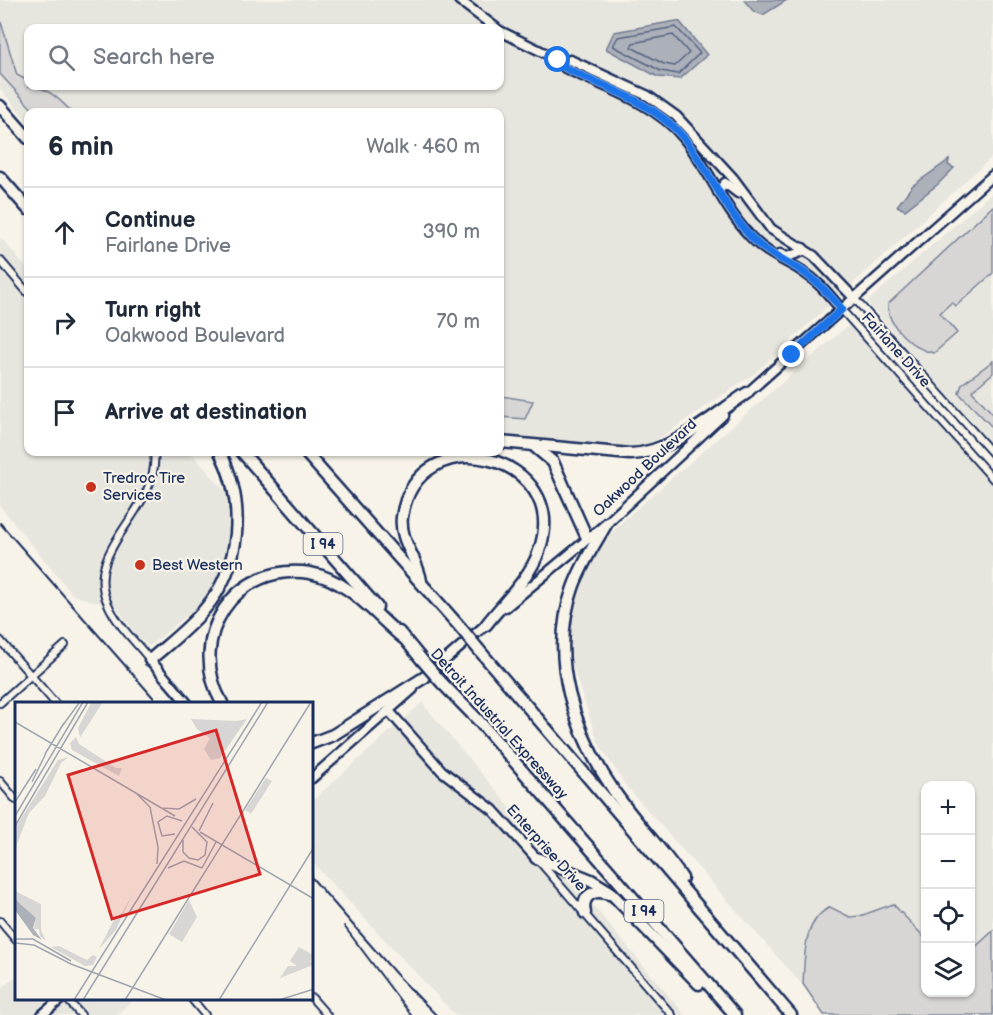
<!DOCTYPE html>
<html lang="en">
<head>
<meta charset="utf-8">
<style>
  :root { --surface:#fff; --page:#f2f2f3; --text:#1f2937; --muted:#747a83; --line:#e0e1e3 }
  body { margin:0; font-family:"Balsamiq Sans",sans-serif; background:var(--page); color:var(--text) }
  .controls { position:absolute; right:18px; bottom:18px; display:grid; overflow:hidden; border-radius:12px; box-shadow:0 2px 4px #0004 }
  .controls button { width:54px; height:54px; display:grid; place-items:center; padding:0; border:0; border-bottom:2px solid var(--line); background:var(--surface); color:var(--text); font:30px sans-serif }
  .stop { position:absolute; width:18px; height:18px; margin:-14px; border:4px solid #1a73e8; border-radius:50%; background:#fff }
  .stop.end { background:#1a73e8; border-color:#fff; box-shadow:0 2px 6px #0008 }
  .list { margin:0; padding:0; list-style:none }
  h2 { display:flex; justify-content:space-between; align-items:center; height:78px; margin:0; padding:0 24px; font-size:26px }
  h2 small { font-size:20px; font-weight:400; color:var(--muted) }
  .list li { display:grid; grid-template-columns:39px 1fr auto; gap:18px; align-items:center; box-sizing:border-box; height:90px; padding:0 24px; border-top:2px solid var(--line) }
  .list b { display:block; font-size:22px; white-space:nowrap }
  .list p { margin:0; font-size:20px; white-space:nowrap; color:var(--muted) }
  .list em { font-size:20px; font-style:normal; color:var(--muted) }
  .icon { flex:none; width:33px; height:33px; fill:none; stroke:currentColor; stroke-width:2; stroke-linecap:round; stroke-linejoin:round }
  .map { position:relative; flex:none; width:993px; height:1015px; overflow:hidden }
  .search { position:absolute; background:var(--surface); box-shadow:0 2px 4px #0004; left:24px; top:24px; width:480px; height:66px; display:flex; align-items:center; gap:15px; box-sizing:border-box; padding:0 21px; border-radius:12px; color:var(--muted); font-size:22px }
  .panel { position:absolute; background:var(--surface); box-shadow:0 2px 4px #0004; left:24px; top:108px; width:480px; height:348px; border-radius:12px }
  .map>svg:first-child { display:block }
  .built { fill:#e6e5de; fill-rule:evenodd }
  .green { fill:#d7d6d4; stroke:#798299; stroke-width:1.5 }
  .water { fill:#acb0b9; stroke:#727c95; stroke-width:1.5 }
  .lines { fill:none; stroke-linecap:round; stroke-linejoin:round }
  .shore { stroke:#556382; stroke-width:1.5 }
  .street-casing { stroke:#1b2f5e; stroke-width:10 }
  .secondary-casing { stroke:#1b2f5e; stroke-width:13 }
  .highway-casing { stroke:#1b2f5e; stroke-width:15 }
  .street { stroke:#f7f3e8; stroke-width:6 }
  .secondary { stroke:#f7f3e8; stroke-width:8 }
  .highway { stroke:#f7f3e8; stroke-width:10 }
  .rail { stroke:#1b2f5e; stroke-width:2 }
  .highway-bridge-casing { stroke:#1b2f5e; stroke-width:15; stroke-linecap:butt }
  .highway-bridge { stroke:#f7f3e8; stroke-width:10 }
  .route { stroke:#1a73e8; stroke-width:8 }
  .poi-dot { fill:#c8321e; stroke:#f7f3e8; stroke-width:2 }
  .labels { text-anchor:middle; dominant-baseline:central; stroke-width:4.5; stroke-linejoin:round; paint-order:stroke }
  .shield { fill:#f7f3e8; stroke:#5d6a87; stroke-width:1.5 }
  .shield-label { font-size:14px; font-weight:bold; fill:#1b2f5e }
  .street-label { font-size:15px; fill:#1b2f5e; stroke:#f7f3e8 }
  .poi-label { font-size:15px; fill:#1b2f5e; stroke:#f7f3e8; text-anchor:start }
  .inset-road { fill:none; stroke:#9fa5b1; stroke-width:1.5 }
  .view { fill:#d62828; fill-opacity:0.15; stroke:#d62828; stroke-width:3 }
  .inset-edge { fill:none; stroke:#1b2f5e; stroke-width:3 }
</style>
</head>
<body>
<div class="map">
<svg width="993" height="1015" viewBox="0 0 993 1015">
  <rect width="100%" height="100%" fill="#f7f3e8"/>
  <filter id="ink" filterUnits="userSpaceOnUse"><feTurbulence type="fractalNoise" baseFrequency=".0167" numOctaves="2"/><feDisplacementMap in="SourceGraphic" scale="12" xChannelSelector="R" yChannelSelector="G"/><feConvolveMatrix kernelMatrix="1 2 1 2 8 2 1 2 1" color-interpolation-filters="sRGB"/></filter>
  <g filter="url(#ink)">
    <!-- built -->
    <g class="built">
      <path d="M0,0H993V156L755,373L658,439L643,446L619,447L500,436V112H28V121L0,89ZM28,28H500V86H28Z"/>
      <polygon points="993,192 993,448 867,302"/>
      <polygon points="0,237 28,270 28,452 190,452 226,492 230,524 225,557 214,583 198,607 149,646 138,637 117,608 73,595 0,506"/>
      <path d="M850,324L993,484V1015H829L626,786L599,744L572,665L570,631L575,596L588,565L606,539L626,518ZM926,786H970V992H926Z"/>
      <polygon points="422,703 685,1015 455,1015 312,862 312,801"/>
      <polygon points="16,976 16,998 134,999 116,1015 0,1015 0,990"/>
    </g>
    <!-- green -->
    <g class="green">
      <path d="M0,19L17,75L28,81V86C47,86 60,100 72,112H35L0,74Z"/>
      <path d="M993,206V273L956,306L952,302L940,313L957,333L934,353C914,350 886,325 888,304Z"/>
      <polygon points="993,361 993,373 972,391 993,414 993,428 959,393 962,384"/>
      <polygon points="501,396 533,401 525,419 500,417"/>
      <path d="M893,904L925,938L926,992H970L971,951L993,931V1015H824L803,984C805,956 802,922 830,907L850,917L860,916Z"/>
    </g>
    <!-- water -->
    <g class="water">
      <polygon points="744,0 787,0 763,15 753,11"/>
      <polygon points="676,21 680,22 707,55 680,79 658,77 606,49 614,32"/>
      <polygon points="949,160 948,165 954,168 937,185 905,210 897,206 912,186"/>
    </g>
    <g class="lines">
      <!-- shore -->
      <g class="shore">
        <polygon points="676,27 700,53 678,74 661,71 613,46 618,37"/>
        <polygon points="673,35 689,53 675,66 664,64 631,47 633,43"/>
      </g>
      <!-- street casing -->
      <g class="street-casing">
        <g id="street">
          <polyline points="0,260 28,293"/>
          <polyline points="854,298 993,454"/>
          <polyline points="841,309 993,479"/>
          <polyline points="0,640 55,703"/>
          <path d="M150,660C136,642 117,625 108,604C81,548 161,510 154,452"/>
          <polyline points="0,703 65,645"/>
          <polyline points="0,781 16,800"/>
          <polyline points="539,861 672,1015"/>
          <polyline points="0,921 16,940"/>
          <polyline points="66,998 81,1015"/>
          <polyline points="191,998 205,1015"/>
          <polyline points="312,998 327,1015"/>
        </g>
      </g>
      <!-- secondary casing -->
      <g class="secondary-casing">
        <g id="secondary">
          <polyline points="459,0 496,28"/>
          <path d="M500,31L563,62L565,68C604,87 654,102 683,137C710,169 724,212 756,242C769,255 787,261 802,271C818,281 829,295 841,309"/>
          <polyline points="563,62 570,60 648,96 676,116 733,178 771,229 814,256 854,298"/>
          <polyline points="718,192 725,183 738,193"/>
          <polyline points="780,254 787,257 801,252 803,248"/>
          <polyline points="744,396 993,175"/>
          <polyline points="506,607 607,523 723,415"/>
          <polyline points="150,660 187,703"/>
          <polyline points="429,674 489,622"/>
          <polyline points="389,711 442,771 493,810 536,858"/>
          <polyline points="312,778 413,689"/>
          <polyline points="42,1015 62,998"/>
        </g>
      </g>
      <!-- highway casing -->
      <g class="highway-casing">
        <g id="highway">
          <polyline points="0,106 28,138"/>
          <polyline points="0,177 28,209"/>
          <path d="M500,442L630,454C672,453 713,415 747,393"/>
          <polyline points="535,447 553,462 587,538"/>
          <polyline points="242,452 377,607"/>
          <polyline points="305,452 460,627"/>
          <path d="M607,523C595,544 581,565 573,588C548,658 574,732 614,791C634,821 661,847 682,878"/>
          <path d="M421,581C418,559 399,541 402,517C417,415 574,455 539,551C530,578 503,603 486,625"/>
          <polyline points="399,632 422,660"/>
          <polyline points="479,650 791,1015"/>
          <path d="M150,660C168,644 188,629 204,610C242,566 246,503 220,452"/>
          <polyline points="442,683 479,721 735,1015"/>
          <path d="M222,703C185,638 235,561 310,573C349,580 374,614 403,638"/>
          <polyline points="312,743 333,735 425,677"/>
          <polyline points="536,858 591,880 609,891 699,984"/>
          <path d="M585,913C581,896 593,888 609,894"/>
        </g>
      </g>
      <!-- street -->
      <use href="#street" class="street"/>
      <!-- secondary -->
      <use href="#secondary" class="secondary"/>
      <!-- highway -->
      <use href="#highway" class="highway"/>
      <!-- rail -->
      <g class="rail">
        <polyline points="0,523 158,703"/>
        <polyline points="312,878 396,974 436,1015"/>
        <polyline points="344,926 411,1015"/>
      </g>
      <!-- highway-bridge casing -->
      <g class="highway-bridge-casing">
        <g id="highway-bridge">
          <polyline points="460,627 479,650"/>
          <polyline points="422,660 442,683"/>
        </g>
      </g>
      <!-- highway-bridge -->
      <use href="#highway-bridge" class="highway-bridge"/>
    </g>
  </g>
  <g class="lines" filter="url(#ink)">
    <!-- route -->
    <path class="route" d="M558,60L563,62L565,68C604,87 654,102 683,137C710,170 725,212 756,242C769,255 787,261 802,271C818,281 829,295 842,309L792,355"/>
  </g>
  <!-- markers -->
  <g class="poi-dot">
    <circle cx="91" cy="487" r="6"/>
    <circle cx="140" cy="565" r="6"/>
  </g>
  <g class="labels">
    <!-- shield labels -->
    <g class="shield">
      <rect x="303.5" y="533" width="39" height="22" rx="4.5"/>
      <rect x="624.5" y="900" width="39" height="22" rx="4.5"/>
    </g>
    <g class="shield-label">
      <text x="323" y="544">I 94</text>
      <text x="644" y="911">I 94</text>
    </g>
    <!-- street labels -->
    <g class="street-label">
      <text transform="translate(896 350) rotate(48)">Fairlane Drive</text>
      <text transform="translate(645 468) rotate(-43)">Oakwood Boulevard</text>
      <text transform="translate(499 724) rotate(48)">Detroit Industrial Expressway</text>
      <text transform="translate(546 848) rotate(48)">Enterprise Drive</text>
    </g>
    <!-- poi labels -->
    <g class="poi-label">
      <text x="103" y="478">Tredroc Tire<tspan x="103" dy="17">Services</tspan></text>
      <text x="152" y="565">Best Western</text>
    </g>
  </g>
  <!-- overview -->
  <g transform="translate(15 702)">
    <rect width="298" height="298" fill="#f7f3e8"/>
    <path d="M88,0L66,34L65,35L63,26L76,1ZM176,17L222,19L232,17L205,56L196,58L189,47L195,36L182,27ZM61,35L64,42L101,66H107L104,74L57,48L55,41ZM54,55L46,61L30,94L14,111L0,147V126L43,58ZM251,76L257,79L236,112L230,108ZM0,189L26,202V228L31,239L25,234L24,227H19L21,216L0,197ZM118,191L101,228L84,247L100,216L107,211ZM174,198L182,215L167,240L154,232ZM44,244L72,258L78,253L82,255L78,263L70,264L36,245ZM284,245L298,253L295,260L298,259V263L265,276L273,264H282L275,259Z" fill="#d7d6d4"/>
    <path d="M0,197L21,216L18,226L27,238L18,233L0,208Z" fill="#acb0b9"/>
    <path class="inset-road" d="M0,20L160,114M48,23L64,1M30,52L49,21M17,80L31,51M121,91L135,105L143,145L142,162M0,100L21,67M146,106L164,107L181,97M0,114L68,0M0,124L73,0M184,129L198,101M185,130L299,197M160,132L147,134L143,120L152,114L167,119M168,138V150L174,156L183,158L190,153L192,140L177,125M153,166L169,159L187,166M187,166L201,140M0,237H18L56,259M0,241L19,243L56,262L151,298M59,298L247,0M68,298L253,0M110,298L296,0M204,298L299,145M264,298L299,287"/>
    <path class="view" d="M201,28L245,172L97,217L53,73Z"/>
    <rect width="298" height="298" class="inset-edge"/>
  </g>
</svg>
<div class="controls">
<button>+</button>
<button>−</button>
<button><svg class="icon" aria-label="locate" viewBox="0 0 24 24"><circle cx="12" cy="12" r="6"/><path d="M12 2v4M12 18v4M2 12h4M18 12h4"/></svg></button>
<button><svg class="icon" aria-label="layers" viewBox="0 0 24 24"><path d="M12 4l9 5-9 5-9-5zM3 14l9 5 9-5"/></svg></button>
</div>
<div class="stop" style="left:558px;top:60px"></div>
<div class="stop end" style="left:792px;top:355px"></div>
<div class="search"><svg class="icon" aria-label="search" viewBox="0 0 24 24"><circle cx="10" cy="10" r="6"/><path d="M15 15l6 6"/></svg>Search here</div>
<section class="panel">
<h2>6 min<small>Walk · 460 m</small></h2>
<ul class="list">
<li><svg class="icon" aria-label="ahead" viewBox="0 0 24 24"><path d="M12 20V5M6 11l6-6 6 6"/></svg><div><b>Continue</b><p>Fairlane Drive</p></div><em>390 m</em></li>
<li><svg class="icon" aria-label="right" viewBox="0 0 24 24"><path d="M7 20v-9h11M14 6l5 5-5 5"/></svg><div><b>Turn right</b><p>Oakwood Boulevard</p></div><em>70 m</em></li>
<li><svg class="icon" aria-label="arrive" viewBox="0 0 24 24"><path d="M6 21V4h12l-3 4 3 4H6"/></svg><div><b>Arrive at destination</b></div></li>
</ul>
</section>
</div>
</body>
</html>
